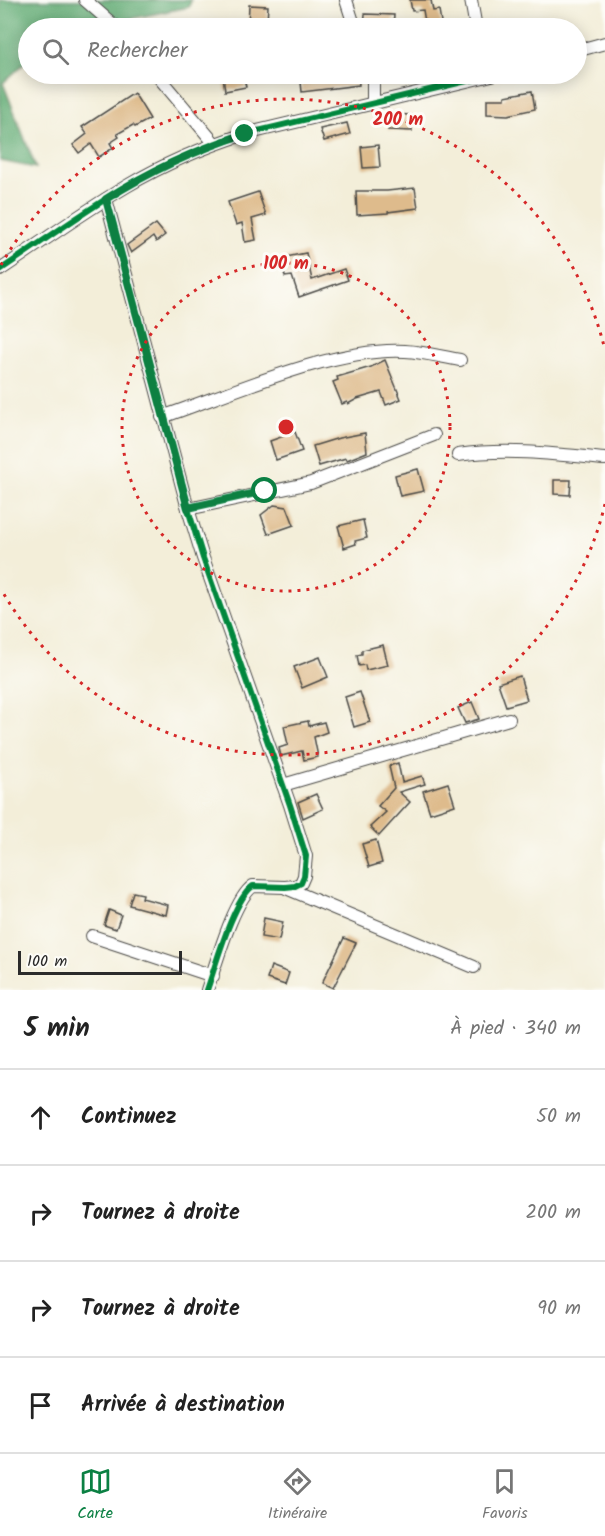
<!DOCTYPE html>
<html lang="fr">
<head>
<meta charset="utf-8">
<style>
  :root { --surface:#fff; --page:#f6f6f6; --text:#222; --muted:#767676; --line:#e0e0e0; --accent:#0b8043 }
  body { margin:0; font-family:Kalam,sans-serif; background:var(--page); color:var(--text) }
  .scale { position:absolute; left:18px; bottom:15px; width:164px; box-sizing:border-box; padding-left:6px; border:3px solid #2b2b2b; border-top:0; font-size:16px; line-height:21px; white-space:nowrap; color:#2b2b2b; -webkit-text-stroke:4px #fdfcf7; paint-order:stroke }
  .stop { position:absolute; width:18px; height:18px; margin:-14px; border:4px solid #0b8043; border-radius:50%; background:#fff }
  .stop.end { background:#0b8043; border-color:#fff; box-shadow:0 2px 6px #0008 }
  .list { margin:0; padding:0; list-style:none }
  h2 { display:flex; justify-content:space-between; align-items:center; height:78px; margin:0; padding:0 24px; font-size:26px }
  h2 small { font-size:20px; font-weight:400; color:var(--muted) }
  .list li { display:grid; grid-template-columns:39px 1fr auto; gap:18px; align-items:center; box-sizing:border-box; height:96px; padding:0 24px; border-top:2px solid var(--line) }
  .list b { display:block; font-size:22px; white-space:nowrap }
  .list em { font-size:20px; font-style:normal; color:var(--muted) }
  .icon { flex:none; width:33px; height:33px; fill:none; stroke:currentColor; stroke-width:2; stroke-linecap:round; stroke-linejoin:round }
  .map { position:relative; flex:none; width:605px; height:990px; overflow:hidden }
  .search { position:absolute; background:var(--surface); box-shadow:0 3px 15px #0003; left:18px; right:18px; top:18px; height:66px; display:flex; align-items:center; gap:15px; box-sizing:border-box; padding:0 21px; border-radius:33px; color:var(--muted); font-size:22px }
  .sheet { height:462px; background:var(--surface) }
  nav { display:flex; justify-content:space-around; align-items:center; box-sizing:border-box; height:84px; border-top:2px solid var(--line); background:var(--surface); font-size:16px; color:var(--muted) }
  nav a { display:grid; justify-items:center; gap:3px }
  nav .on { color:var(--accent) }
  .map>svg:first-child { display:block }
  .forest { fill:#62ac74; stroke:#466c50; stroke-width:1.5 }
  .building { fill:#debb8c }
  .lines { fill:none; stroke-linecap:round; stroke-linejoin:round }
  .minor-casing { stroke:#494845; stroke-width:14 }
  .minor { stroke:#fff; stroke-width:12 }
  .cycleway-casing { stroke:#fdfcf7; stroke-width:10 }
  .cycleway { stroke:#00873e; stroke-width:6 }
  .route { stroke:#0b8043; stroke-width:8 }
  .ring { fill:none; stroke:#d62828; stroke-width:3; stroke-dasharray:3 6 }
  .centre { fill:#d62828; stroke:#fdfcf7; stroke-width:3 }
  .ring-label { font-size:18px; text-anchor:middle; font-weight:bold; fill:#d62828; stroke:#fdfcf7; stroke-width:6; stroke-linejoin:round; paint-order:stroke }
</style>
</head>
<body>
<div class="map">
<svg width="605" height="990" viewBox="0 0 605 990">
  <rect width="100%" height="100%" fill="#fdfcf7"/>
  <filter id="ink" filterUnits="userSpaceOnUse"><feTurbulence type="fractalNoise" baseFrequency=".0167" numOctaves="2"/><feDisplacementMap in="SourceGraphic" scale="12" xChannelSelector="R" yChannelSelector="G"/><feConvolveMatrix kernelMatrix="1 2 1 2 8 2 1 2 1" color-interpolation-filters="sRGB"/></filter>
  <filter id="wash" filterUnits="userSpaceOnUse"><feTurbulence type="fractalNoise" baseFrequency=".008" numOctaves="4" result="noise"/><feDisplacementMap in="SourceGraphic" scale="24" xChannelSelector="R" yChannelSelector="G"/><feGaussianBlur stdDeviation="1.35" result="paint"/><feColorMatrix in="noise" values="0 0 0 0 0 0 0 0 0 0 0 0 0 0 0 0 0 1.4 0 .05"/><feComposite in="paint" operator="in"/></filter>
  <g filter="url(#wash)">
    <rect width="100%" height="100%" fill="#f3eed9"/>
    <!-- forest -->
    <polygon class="forest" points="0,0 191,0 189,7 84,28 28,28 28,60 3,83 36,168 0,161"/>
    <g id="blocks">
      <!-- building -->
      <g class="building">
        <polygon points="410,0 431,0 433,11 439,10 442,28 426,28 423,10 412,11"/>
        <polygon points="249,5 268,6 267,22 262,21 264,28 248,28"/>
        <polygon points="365,14 394,15 393,28 364,28"/>
        <polygon points="238,74 243,74 246,87 225,91 223,76"/>
        <polygon points="358,74 359,85 302,92 301,82 336,77 336,75 344,74"/>
        <polygon points="532,91 535,109 508,115 487,114 487,99 505,99 505,96"/>
        <polygon points="134,93 150,119 135,127 133,125 117,134 119,137 110,143 113,148 99,157 91,144 79,153 73,145 87,134 82,127"/>
        <polygon points="388,114 412,115 412,131 388,130"/>
        <polygon points="347,123 350,134 324,141 320,129"/>
        <polygon points="378,145 380,167 363,168 361,147"/>
        <polygon points="415,188 418,208 388,212 388,213 357,215 356,191 387,191"/>
        <polygon points="258,192 266,215 252,219 256,240 245,242 242,223 236,225 228,202"/>
        <polygon points="156,224 165,235 156,242 153,237 131,253 127,245"/>
        <polygon points="306,253 312,280 344,269 348,280 299,297 292,276 285,277 281,258"/>
        <polygon points="385,360 401,399 386,405 381,392 357,399 348,404 347,402 342,404 333,382 338,380 337,377 371,367"/>
        <polygon points="295,432 302,451 276,460 270,441"/>
        <polygon points="365,433 367,452 347,460 346,458 319,466 313,446 339,438"/>
        <polygon points="418,469 424,491 400,496 395,475"/>
        <polygon points="554,480 571,480 570,495 554,494"/>
        <polygon points="274,505 287,507 294,525 268,534 261,515"/>
        <polygon points="363,520 367,538 355,541 356,544 344,548 338,526"/>
        <polygon points="383,645 388,665 366,670 365,665 359,666 357,655 362,654 362,650"/>
        <polygon points="320,657 328,677 302,688 294,667"/>
        <polygon points="520,676 527,700 506,706 498,683"/>
        <polygon points="360,692 370,722 354,727 345,697"/>
        <polygon points="472,702 479,719 465,723 458,708"/>
        <polygon points="308,721 309,726 324,722 327,732 314,737 318,757 304,760 302,751 281,756 279,748 288,745 284,726"/>
        <polygon points="398,763 402,782 422,776 425,784 399,792 410,802 379,836 370,827 386,812 378,806 394,788 389,766"/>
        <polygon points="448,783 455,805 430,813 423,791"/>
        <polygon points="316,794 323,809 303,818 298,802"/>
        <polygon points="376,840 382,863 369,867 362,844"/>
        <polygon points="133,892 143,894 142,898 168,905 166,915 129,905"/>
        <polygon points="109,910 121,915 116,929 104,925"/>
        <polygon points="264,918 283,922 279,940 261,937"/>
        <polygon points="344,938 356,943 333,988 322,983"/>
        <polygon points="271,966 289,973 285,985 267,979"/>
      </g>
    </g>
  </g>
  <g filter="url(#ink)">
    <use href="#blocks" fill-opacity="0" stroke="#494845" stroke-width="1.5"/>
    <g class="lines">
      <!-- minor casing -->
      <g class="minor-casing">
        <g id="minor">
          <polyline points="85,0 117,28"/>
          <polyline points="346,0 355,28"/>
          <polyline points="471,0 476,28"/>
          <polyline points="576,51 605,43"/>
          <polyline points="156,74 215,144"/>
          <polyline points="373,74 373,104"/>
          <path d="M106,199L188,509L203,558L290,805L306,856L304,876L301,883L295,886L285,887L253,886C233,900 216,965 207,990"/>
          <path d="M0,270C42,242 83,212 127,186C164,164 204,147 245,134L496,74"/>
          <path d="M162,417C232,393 333,347 405,351C424,352 442,357 460,360"/>
          <path d="M458,455C507,448 556,454 605,459"/>
          <polyline points="188,509 311,483 434,435"/>
          <polyline points="283,785 509,719"/>
          <polyline points="286,888 474,967"/>
          <polyline points="92,936 213,976"/>
        </g>
      </g>
      <!-- minor -->
      <use href="#minor" class="minor"/>
      <!-- cycleway casing -->
      <g class="cycleway-casing">
        <g id="cycleway">
          <path d="M106,199L188,509L203,558L290,805L306,856L304,876L301,883L295,886L285,887L253,886C233,900 216,965 207,990"/>
          <path d="M0,270C42,242 83,212 127,186C164,164 204,147 245,134L496,74"/>
        </g>
      </g>
      <!-- cycleway -->
      <use href="#cycleway" class="cycleway"/>
    </g>
  </g>
  <g class="lines" filter="url(#ink)">
    <!-- route -->
    <path class="route" d="M245,134C196,150 150,171 106,199L188,508L265,491"/>
  </g>
  <!-- distance rings -->
  <g class="ring">
    <circle cx="286" cy="427" r="164"/>
    <path d="M605 504A328 328 0 0 1 1 589M1 265A328 328 0 0 1 605 350"/>
  </g>
  <circle cx="286" cy="427" r="9" class="centre"/>
  <g class="ring-label">
    <text x="398" y="125">200 m</text>
    <text x="286" y="269">100 m</text>
  </g>
</svg>
<div class="scale">100 m</div>
<div class="stop" style="left:265px;top:491px"></div>
<div class="stop end" style="left:245px;top:134px"></div>
<div class="search"><svg class="icon" aria-label="search" viewBox="0 0 24 24"><circle cx="10" cy="10" r="6"/><path d="M15 15l6 6"/></svg>Rechercher</div>
</div>
<section class="sheet">
<h2>5 min<small>À pied · 340 m</small></h2>
<ul class="list">
<li><svg class="icon" aria-label="ahead" viewBox="0 0 24 24"><path d="M12 20V5M6 11l6-6 6 6"/></svg><div><b>Continuez</b></div><em>50 m</em></li>
<li><svg class="icon" aria-label="right" viewBox="0 0 24 24"><path d="M7 20v-9h11M14 6l5 5-5 5"/></svg><div><b>Tournez à droite</b></div><em>200 m</em></li>
<li><svg class="icon" aria-label="right" viewBox="0 0 24 24"><path d="M7 20v-9h11M14 6l5 5-5 5"/></svg><div><b>Tournez à droite</b></div><em>90 m</em></li>
<li><svg class="icon" aria-label="arrive" viewBox="0 0 24 24"><path d="M6 21V4h12l-3 4 3 4H6"/></svg><div><b>Arrivée à destination</b></div></li>
</ul>
</section>
<nav>
<a class="on"><svg class="icon" aria-label="map" viewBox="0 0 24 24"><path d="M3 6l6-2 6 2 6-2v14l-6 2-6-2-6 2zM9 4v14M15 6v14"/></svg>Carte</a>
<a><svg class="icon" aria-label="directions" viewBox="0 0 24 24"><path d="M12 3l9 9-9 9-9-9zM9 14v-3h6M13 9l2 2-2 2"/></svg>Itinéraire</a>
<a><svg class="icon" aria-label="saved" viewBox="0 0 24 24"><path d="M7 4h10v16l-5-4-5 4z"/></svg>Favoris</a>
</nav>
</body>
</html>
